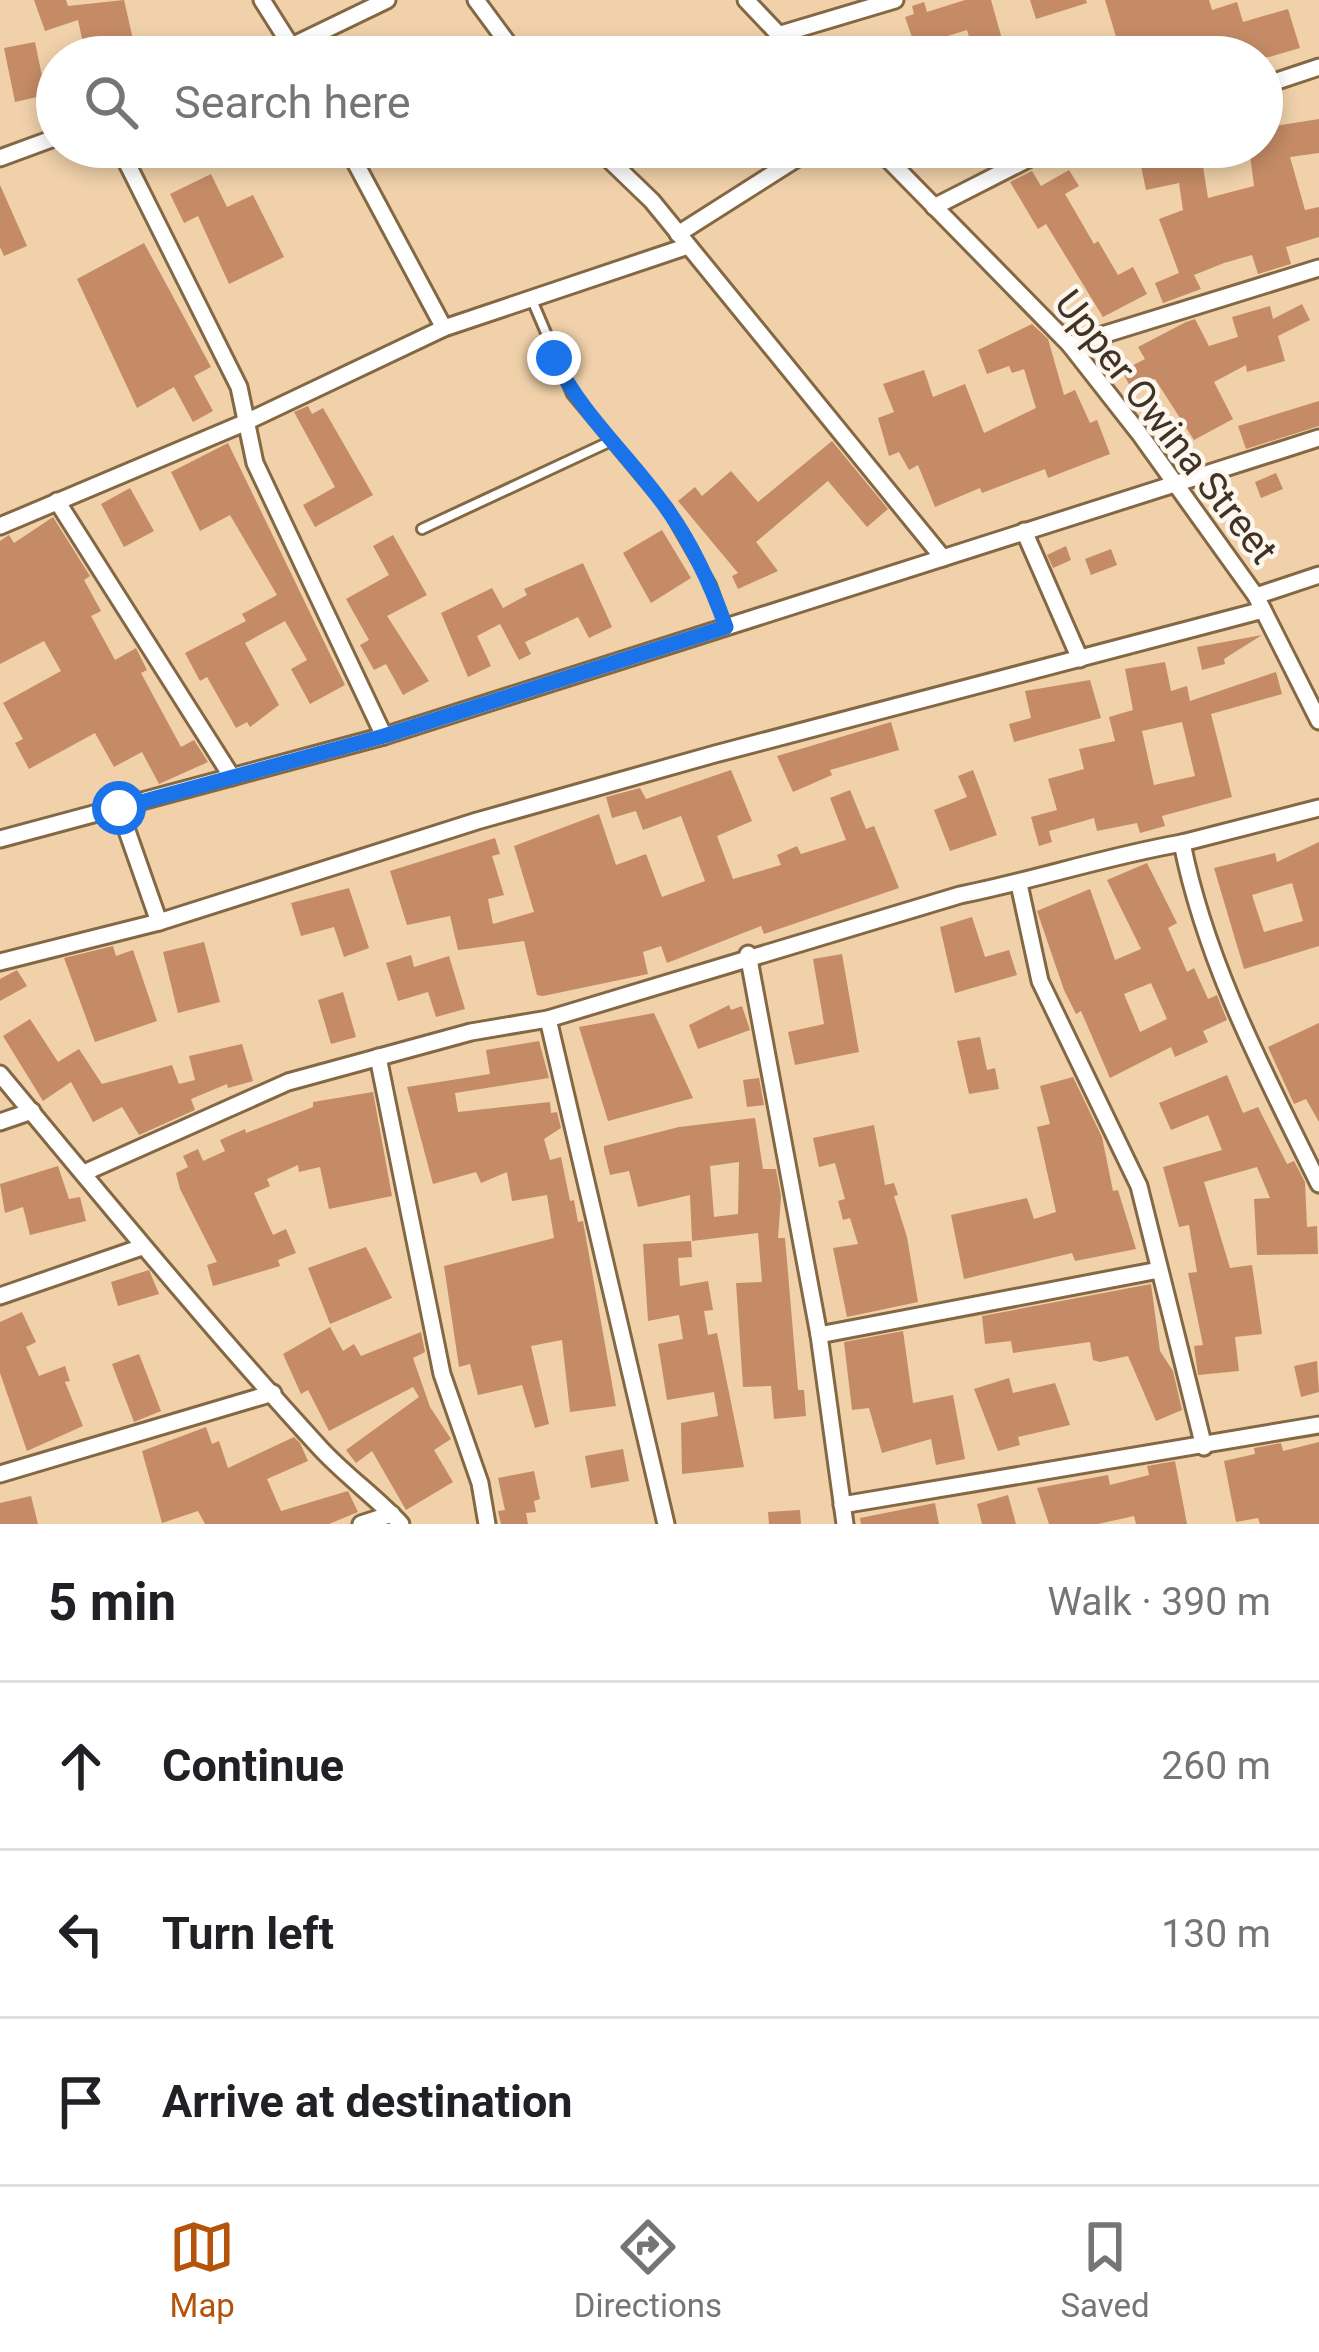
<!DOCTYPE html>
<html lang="en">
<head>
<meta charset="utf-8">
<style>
  :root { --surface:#fff; --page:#f2f2f2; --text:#202124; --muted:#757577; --line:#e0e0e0; --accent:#b45309 }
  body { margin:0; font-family:Roboto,sans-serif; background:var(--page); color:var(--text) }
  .stop { position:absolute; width:36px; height:36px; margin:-27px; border:9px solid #1a73e8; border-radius:50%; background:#fff }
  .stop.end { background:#1a73e8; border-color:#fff; box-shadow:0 3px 12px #0008 }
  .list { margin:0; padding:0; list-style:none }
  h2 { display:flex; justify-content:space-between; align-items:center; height:156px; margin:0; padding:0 48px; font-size:51px }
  h2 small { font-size:39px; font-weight:400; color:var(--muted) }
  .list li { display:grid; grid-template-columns:78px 1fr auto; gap:36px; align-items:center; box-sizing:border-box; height:168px; padding:0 48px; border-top:3px solid var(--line) }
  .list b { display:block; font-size:45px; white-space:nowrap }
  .list em { font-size:39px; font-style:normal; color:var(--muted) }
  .icon { flex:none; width:66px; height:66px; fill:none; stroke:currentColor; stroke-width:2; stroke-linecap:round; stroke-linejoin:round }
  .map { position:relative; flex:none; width:1319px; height:1524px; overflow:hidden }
  .search { position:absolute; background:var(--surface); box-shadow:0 6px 18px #0003; left:36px; right:36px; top:36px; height:132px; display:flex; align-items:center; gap:30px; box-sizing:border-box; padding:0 42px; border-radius:66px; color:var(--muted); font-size:45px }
  .sheet { height:660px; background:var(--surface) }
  nav { display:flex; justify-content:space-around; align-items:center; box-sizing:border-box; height:168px; border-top:3px solid var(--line); background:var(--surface); font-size:33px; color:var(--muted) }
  nav a { display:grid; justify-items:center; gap:6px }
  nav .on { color:var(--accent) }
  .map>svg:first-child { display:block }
  .building { fill:#c48b66; fill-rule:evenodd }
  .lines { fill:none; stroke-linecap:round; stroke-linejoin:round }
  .service-casing { stroke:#846844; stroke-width:14 }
  .minor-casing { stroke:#846844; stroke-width:21 }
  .service { stroke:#fff; stroke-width:8 }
  .minor { stroke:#fff; stroke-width:15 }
  .route { stroke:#1a73e8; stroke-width:15 }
  .labels { text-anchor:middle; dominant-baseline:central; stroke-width:9; stroke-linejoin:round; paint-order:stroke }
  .street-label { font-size:39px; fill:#403324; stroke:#fdf7ef }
</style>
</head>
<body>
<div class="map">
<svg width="1319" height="1524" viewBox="0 0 1319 1524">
  <rect width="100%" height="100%" fill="#f0d1aa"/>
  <!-- building -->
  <g class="building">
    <polygon points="34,0 66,0 68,6 124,0 137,57 86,57 78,20 45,31"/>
    <polygon points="965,0 991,0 1007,57 993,57 992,49 974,54 967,30 915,46 905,17 914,14 912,6 924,2 927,12"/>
    <polygon points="1030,0 1086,0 1087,3 1036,19"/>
    <polygon points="1105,0 1209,0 1212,10 1237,2 1243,22 1288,9 1300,48 1269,57 1065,57 1065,52 1117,40"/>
    <polygon points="35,42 46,95 15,102 4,48"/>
    <polygon points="1319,119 1319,153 1290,157 1305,210 1319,207 1319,237 1286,247 1291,264 1258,274 1252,255 1224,263 1194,275 1201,289 1163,303 1155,283 1179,273 1159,219 1183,210 1179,183 1146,190 1137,147 1241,147 1242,155 1202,160 1208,198 1254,186 1249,147 1262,147 1262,128"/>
    <polygon points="1069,170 1079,186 1065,194 1094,244 1098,241 1118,275 1133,267 1147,294 1103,317 1046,224 1038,229 1010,182 1032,171 1041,186"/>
    <polygon points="211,174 227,207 253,195 284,257 229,284 198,216 184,223 170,194"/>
    <polygon points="0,185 27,246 4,256 0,247"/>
    <polygon points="144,243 211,367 194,376 213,411 193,422 174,387 137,408 77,279"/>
    <polygon points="1302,304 1310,320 1278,336 1285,361 1247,372 1246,365 1214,382 1233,419 1194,440 1155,379 1132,390 1122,371 1145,359 1138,347 1186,322 1195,319 1209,346 1238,337 1232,317 1270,306 1273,319"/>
    <polygon points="1032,324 1048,339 1064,395 1075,390 1090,423 1097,420 1110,454 1048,478 1045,469 982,493 980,488 935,507 918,465 909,470 899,452 889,456 878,418 894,412 883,384 924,370 933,397 965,384 984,433 1036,408 1024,369 1012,373 1009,366 987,374 978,350"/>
    <polygon points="1319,401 1319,426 1246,449 1238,426"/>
    <polygon points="308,406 312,414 323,408 373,495 315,527 303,505 335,487 294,412"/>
    <polygon points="832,441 888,509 867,527 828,481 756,542 778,571 738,589 732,576 738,573 678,501 695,487 702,496 731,471 758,502"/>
    <polygon points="228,443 345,685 310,704 291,669 307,660 285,621 245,643 279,705 250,727 247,722 236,728 207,677 200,681 185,653 246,621 242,614 277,595 230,515 200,531 171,472"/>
    <polygon points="1276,473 1283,489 1261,498 1255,482"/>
    <polygon points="130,488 154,531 124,547 101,504"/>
    <polygon points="53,517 90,576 84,580 101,611 91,616 115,660 136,648 147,670 141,673 181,747 194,740 208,762 159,784 142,752 114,767 95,733 29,769 15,743 23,739 3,703 61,671 44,641 0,664 0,541 9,535 14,543"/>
    <polygon points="662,530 691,578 651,603 623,553"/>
    <polygon points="393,535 427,595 387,616 429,681 403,695 386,664 374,670 360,645 369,640 346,599 389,575 373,546"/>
    <polygon points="1066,546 1071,560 1053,568 1047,555"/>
    <polygon points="1111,549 1117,565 1091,575 1085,559"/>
    <polygon points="583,563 612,627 589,638 578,617 525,642 531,654 519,660 500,624 477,636 491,666 468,677 441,613 492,588 503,608 527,595 524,589"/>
    <polygon points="1262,635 1224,659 1225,664 1202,670 1197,647"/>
    <path d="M1165,662L1171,691L1187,686L1190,701L1276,672L1282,694L1211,714L1232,797L1162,816L1165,826L1140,833L1137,823L1097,831L1094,818L1049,831L1052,842L1039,846L1031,817L1057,810L1048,779L1084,769L1079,749L1115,741L1109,717L1133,710L1125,669ZM1182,722L1195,776L1154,785L1142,731Z"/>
    <polygon points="1090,680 1101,718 1014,742 1009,724 1031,718 1025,691"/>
    <polygon points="891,722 899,750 830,770 832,775 793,792 777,756"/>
    <polygon points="731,770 752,821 717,836 733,879 781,865 777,855 797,846 801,854 846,840 830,798 850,790 866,829 874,826 899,888 764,934 761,926 667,963 661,946 643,952 648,974 543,996 537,995 524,941 458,950 450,916 407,925 390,871 495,838 500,854 492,856 504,895 488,899 493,924 534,912 514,846 599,814 616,865 646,854 662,897 705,881 681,816 643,830 636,811 612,818 606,797 640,788 646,799"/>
    <polygon points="973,770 997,835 950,851 934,810 967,797 958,776"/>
    <path d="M1319,842V946L1244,969L1214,868L1275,853L1277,862ZM1292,883L1303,921L1264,932L1252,895Z"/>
    <path d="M1147,863L1177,923L1168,928L1187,972L1194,968L1208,999L1217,995L1227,1020L1203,1031L1208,1042L1175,1057L1171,1047L1110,1078L1081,1011L1076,1014L1064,990L1037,911L1090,889L1115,960L1141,949L1107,880ZM1151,983L1167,1019L1140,1032L1124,994Z"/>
    <polygon points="349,888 369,948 344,957 334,927 301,936 291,903"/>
    <polygon points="972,917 985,957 1009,950 1017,975 955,993 940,927"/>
    <polygon points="204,942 220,1002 178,1013 163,952"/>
    <polygon points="113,946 116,956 133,950 157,1021 95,1042 64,958"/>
    <polygon points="842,954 859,1052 795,1065 788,1032 824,1024 813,959"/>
    <polygon points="411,955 414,967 449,956 465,1009 436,1017 428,992 398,1001 386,963"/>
    <polygon points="17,970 27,986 0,1001 0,979"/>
    <polygon points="343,992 356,1037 331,1044 318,1000"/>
    <polygon points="729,1005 731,1010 742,1006 750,1030 698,1049 689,1025"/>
    <polygon points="654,1013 693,1098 608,1121 579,1027"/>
    <polygon points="30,1019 58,1062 79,1049 102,1084 172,1065 179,1084 195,1080 189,1056 242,1044 253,1081 228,1088 227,1084 191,1099 195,1110 139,1135 122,1107 93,1122 71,1082 43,1101 3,1036"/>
    <polygon points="1319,1023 1319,1122 1306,1099 1294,1104 1268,1047"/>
    <polygon points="980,1037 987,1070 995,1068 999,1089 969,1094 957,1041"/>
    <polygon points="539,1041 549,1078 455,1093 458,1112 550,1102 551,1113 557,1112 561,1128 544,1139 550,1160 561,1157 570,1201 574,1200 578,1222 583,1221 616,1406 570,1412 562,1340 531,1346 549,1424 535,1428 522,1385 478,1395 470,1364 459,1367 444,1266 554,1238 547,1195 512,1201 507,1172 481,1183 476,1172 433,1184 407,1087 490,1074 486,1050"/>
    <polygon points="1227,1075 1243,1113 1258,1107 1287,1164 1294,1161 1305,1182 1307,1227 1317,1226 1318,1254 1257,1255 1254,1199 1270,1198 1257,1167 1204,1182 1230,1268 1252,1265 1262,1334 1235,1337 1239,1371 1198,1375 1194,1346 1203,1345 1188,1273 1197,1272 1189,1225 1179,1227 1163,1167 1222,1150 1208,1115 1171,1130 1159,1103"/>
    <polygon points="1073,1077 1102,1137 1113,1191 1118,1190 1136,1249 1075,1261 1072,1253 964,1279 951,1215 1027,1198 1034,1219 1056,1212 1037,1127 1050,1124 1040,1086"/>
    <polygon points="759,1078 764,1105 747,1107 743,1080"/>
    <polygon points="373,1092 392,1196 329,1209 320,1167 299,1172 298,1165 267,1179 270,1186 254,1193 273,1235 286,1229 296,1253 278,1260 280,1266 213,1286 207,1265 217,1262 180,1189 176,1173 188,1167 183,1156 198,1149 203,1161 225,1151 220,1140 245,1129 246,1133 313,1107 313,1102"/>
    <path d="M755,1118L763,1169H776L781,1196L778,1238H785L798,1390H804L806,1416L774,1419L771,1386L743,1387L736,1283L762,1282L758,1233L692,1241L690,1195L638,1207L629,1171L610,1175L604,1151V1146L679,1127ZM739,1162L738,1214L714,1217L710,1166Z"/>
    <polygon points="874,1125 885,1185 894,1183 898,1195 894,1196 907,1237 918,1302 847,1317 833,1248 858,1244 850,1218 843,1220 838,1201 845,1199 835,1163 819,1167 813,1138"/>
    <polygon points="58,1166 69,1199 80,1197 86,1221 30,1235 23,1207 5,1213 0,1184"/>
    <polygon points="691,1241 692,1257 678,1258 680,1286 708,1281 713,1310 704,1311 708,1335 717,1333 744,1467 682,1474 681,1423 718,1416 714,1392 667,1400 658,1344 683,1339 679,1315 648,1321 643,1244"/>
    <polygon points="366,1247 392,1298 330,1324 308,1268"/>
    <polygon points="149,1270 159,1294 118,1306 111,1282"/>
    <polygon points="1151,1284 1160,1351 1173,1371 1182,1410 1156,1421 1128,1356 1100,1362 1093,1360 1090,1342 1013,1353 1011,1341 985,1344 982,1316"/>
    <polygon points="22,1312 36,1342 26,1347 39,1376 65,1366 70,1381 65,1382 83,1426 27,1451 0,1373 0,1322"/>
    <polygon points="330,1327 343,1351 354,1344 361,1356 421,1332 425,1352 413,1358 430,1407 451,1439 434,1450 453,1482 406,1510 372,1451 356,1463 346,1450 419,1397 413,1387 329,1431 308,1390 301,1394 283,1354"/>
    <polygon points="903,1331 913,1403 953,1395 965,1459 936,1465 931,1439 882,1453 869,1408 852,1410 844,1342"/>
    <polygon points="139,1354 161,1411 134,1422 112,1364"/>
    <polygon points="1317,1361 1319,1392 1301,1397 1294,1366"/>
    <polygon points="1009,1378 1013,1393 1055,1383 1070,1425 1018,1437 1020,1445 998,1451 974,1389"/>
    <polygon points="206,1427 212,1444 219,1441 228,1468 294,1437 300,1443 308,1461 267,1479 281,1511 348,1491 358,1512 329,1524 205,1524 198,1511 162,1523 142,1451"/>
    <polygon points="1319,1442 1319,1524 1260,1524 1258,1518 1236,1522 1224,1461 1255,1454 1254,1448 1281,1443 1283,1451"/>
    <polygon points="623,1449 629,1481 591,1488 585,1456"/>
    <polygon points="1175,1461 1187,1524 1136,1524 1134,1516 1098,1524 1049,1524 1037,1488 1108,1475 1110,1485 1149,1475 1147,1466"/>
    <polygon points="534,1471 540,1499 534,1501 536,1512 526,1513 528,1524 501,1524 498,1511 505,1510 498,1478"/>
    <polygon points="1008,1495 1016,1524 982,1524 977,1504"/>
    <polygon points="31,1496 38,1524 0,1524 0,1503"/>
    <polygon points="935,1503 939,1524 861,1524 860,1518"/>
    <polygon points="800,1510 801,1524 769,1524 768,1512"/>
  </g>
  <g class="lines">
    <!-- service casing -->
    <g class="service-casing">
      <g id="service">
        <polyline points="532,300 572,394 667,508 711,585 725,624"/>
        <polyline points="422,529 609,442"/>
      </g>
    </g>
    <!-- minor casing -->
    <g class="minor-casing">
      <g id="minor">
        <polyline points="262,0 298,57"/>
        <polyline points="476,0 518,57"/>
        <polyline points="746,0 800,57"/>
        <polyline points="781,34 895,0"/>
        <polyline points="269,57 387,0"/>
        <polyline points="1262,86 1319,67"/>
        <polyline points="119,147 239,387 255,463 384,736"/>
        <polyline points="347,147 444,328"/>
        <polyline points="596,147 652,201 943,558"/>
        <polyline points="876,147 1070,345 1139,433 1256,596 1319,721"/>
        <polyline points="0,158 57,137"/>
        <polyline points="934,207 1038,154 1066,147"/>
        <polyline points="678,234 815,147"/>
        <polyline points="1070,345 1319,268"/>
        <polyline points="57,501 232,777"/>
        <polyline points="0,526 244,423 444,328 688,246"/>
        <polyline points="1024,531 1080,659"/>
        <polyline points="1256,596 1319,575"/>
        <polyline points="119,808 159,922 477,821 715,754 1263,610"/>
        <path d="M1319,808L1182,843C1206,964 1265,1074 1319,1184"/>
        <polyline points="0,839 384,736 1319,438"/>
        <polyline points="1019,884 1040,981 1139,1186 1204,1447"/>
        <polyline points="748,954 819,1335 845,1524"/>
        <polyline points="0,962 159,922"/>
        <polyline points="548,1019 666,1524"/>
        <polyline points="378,1057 442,1374 480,1483 487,1524"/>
        <path d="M0,1074C105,1200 210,1328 321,1449C346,1476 376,1497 401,1524"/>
        <polyline points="0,1122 32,1111"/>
        <path d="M86,1172L288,1082L471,1032L548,1019L960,895C1035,880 1107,856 1182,843"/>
        <polyline points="0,1296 142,1247"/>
        <polyline points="819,1335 1159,1270"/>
        <polyline points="0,1474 273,1393"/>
        <polyline points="842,1505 1319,1425"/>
        <polyline points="361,1524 392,1514"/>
      </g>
    </g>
    <!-- service -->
    <use href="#service" class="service"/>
    <!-- minor -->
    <use href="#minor" class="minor"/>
  </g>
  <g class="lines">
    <!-- route -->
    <path class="route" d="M119,808L384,736L726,627C711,585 693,545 667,509C630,456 583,417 554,358"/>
  </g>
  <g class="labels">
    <!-- street labels -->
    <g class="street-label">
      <text transform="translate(1166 427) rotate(52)">Upper Owina Street</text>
    </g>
  </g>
</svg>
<div class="stop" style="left:119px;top:808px"></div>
<div class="stop end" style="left:554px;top:358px"></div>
<div class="search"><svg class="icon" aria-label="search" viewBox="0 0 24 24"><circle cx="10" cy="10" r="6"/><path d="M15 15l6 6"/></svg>Search here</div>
</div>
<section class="sheet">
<h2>5 min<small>Walk · 390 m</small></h2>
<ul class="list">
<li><svg class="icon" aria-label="ahead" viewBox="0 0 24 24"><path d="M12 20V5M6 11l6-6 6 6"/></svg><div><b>Continue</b></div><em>260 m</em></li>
<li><svg class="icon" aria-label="left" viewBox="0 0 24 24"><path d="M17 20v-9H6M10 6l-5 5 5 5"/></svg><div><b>Turn left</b></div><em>130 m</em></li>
<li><svg class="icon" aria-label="arrive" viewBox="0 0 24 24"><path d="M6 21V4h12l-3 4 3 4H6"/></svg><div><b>Arrive at destination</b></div></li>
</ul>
</section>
<nav>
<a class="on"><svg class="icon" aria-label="map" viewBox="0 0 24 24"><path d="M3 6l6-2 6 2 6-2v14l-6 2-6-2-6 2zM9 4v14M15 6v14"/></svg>Map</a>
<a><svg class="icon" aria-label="directions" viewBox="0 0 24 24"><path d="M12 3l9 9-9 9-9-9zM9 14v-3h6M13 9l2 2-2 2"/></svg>Directions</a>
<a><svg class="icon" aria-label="saved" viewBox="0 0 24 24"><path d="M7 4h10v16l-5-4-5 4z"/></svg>Saved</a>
</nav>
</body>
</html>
